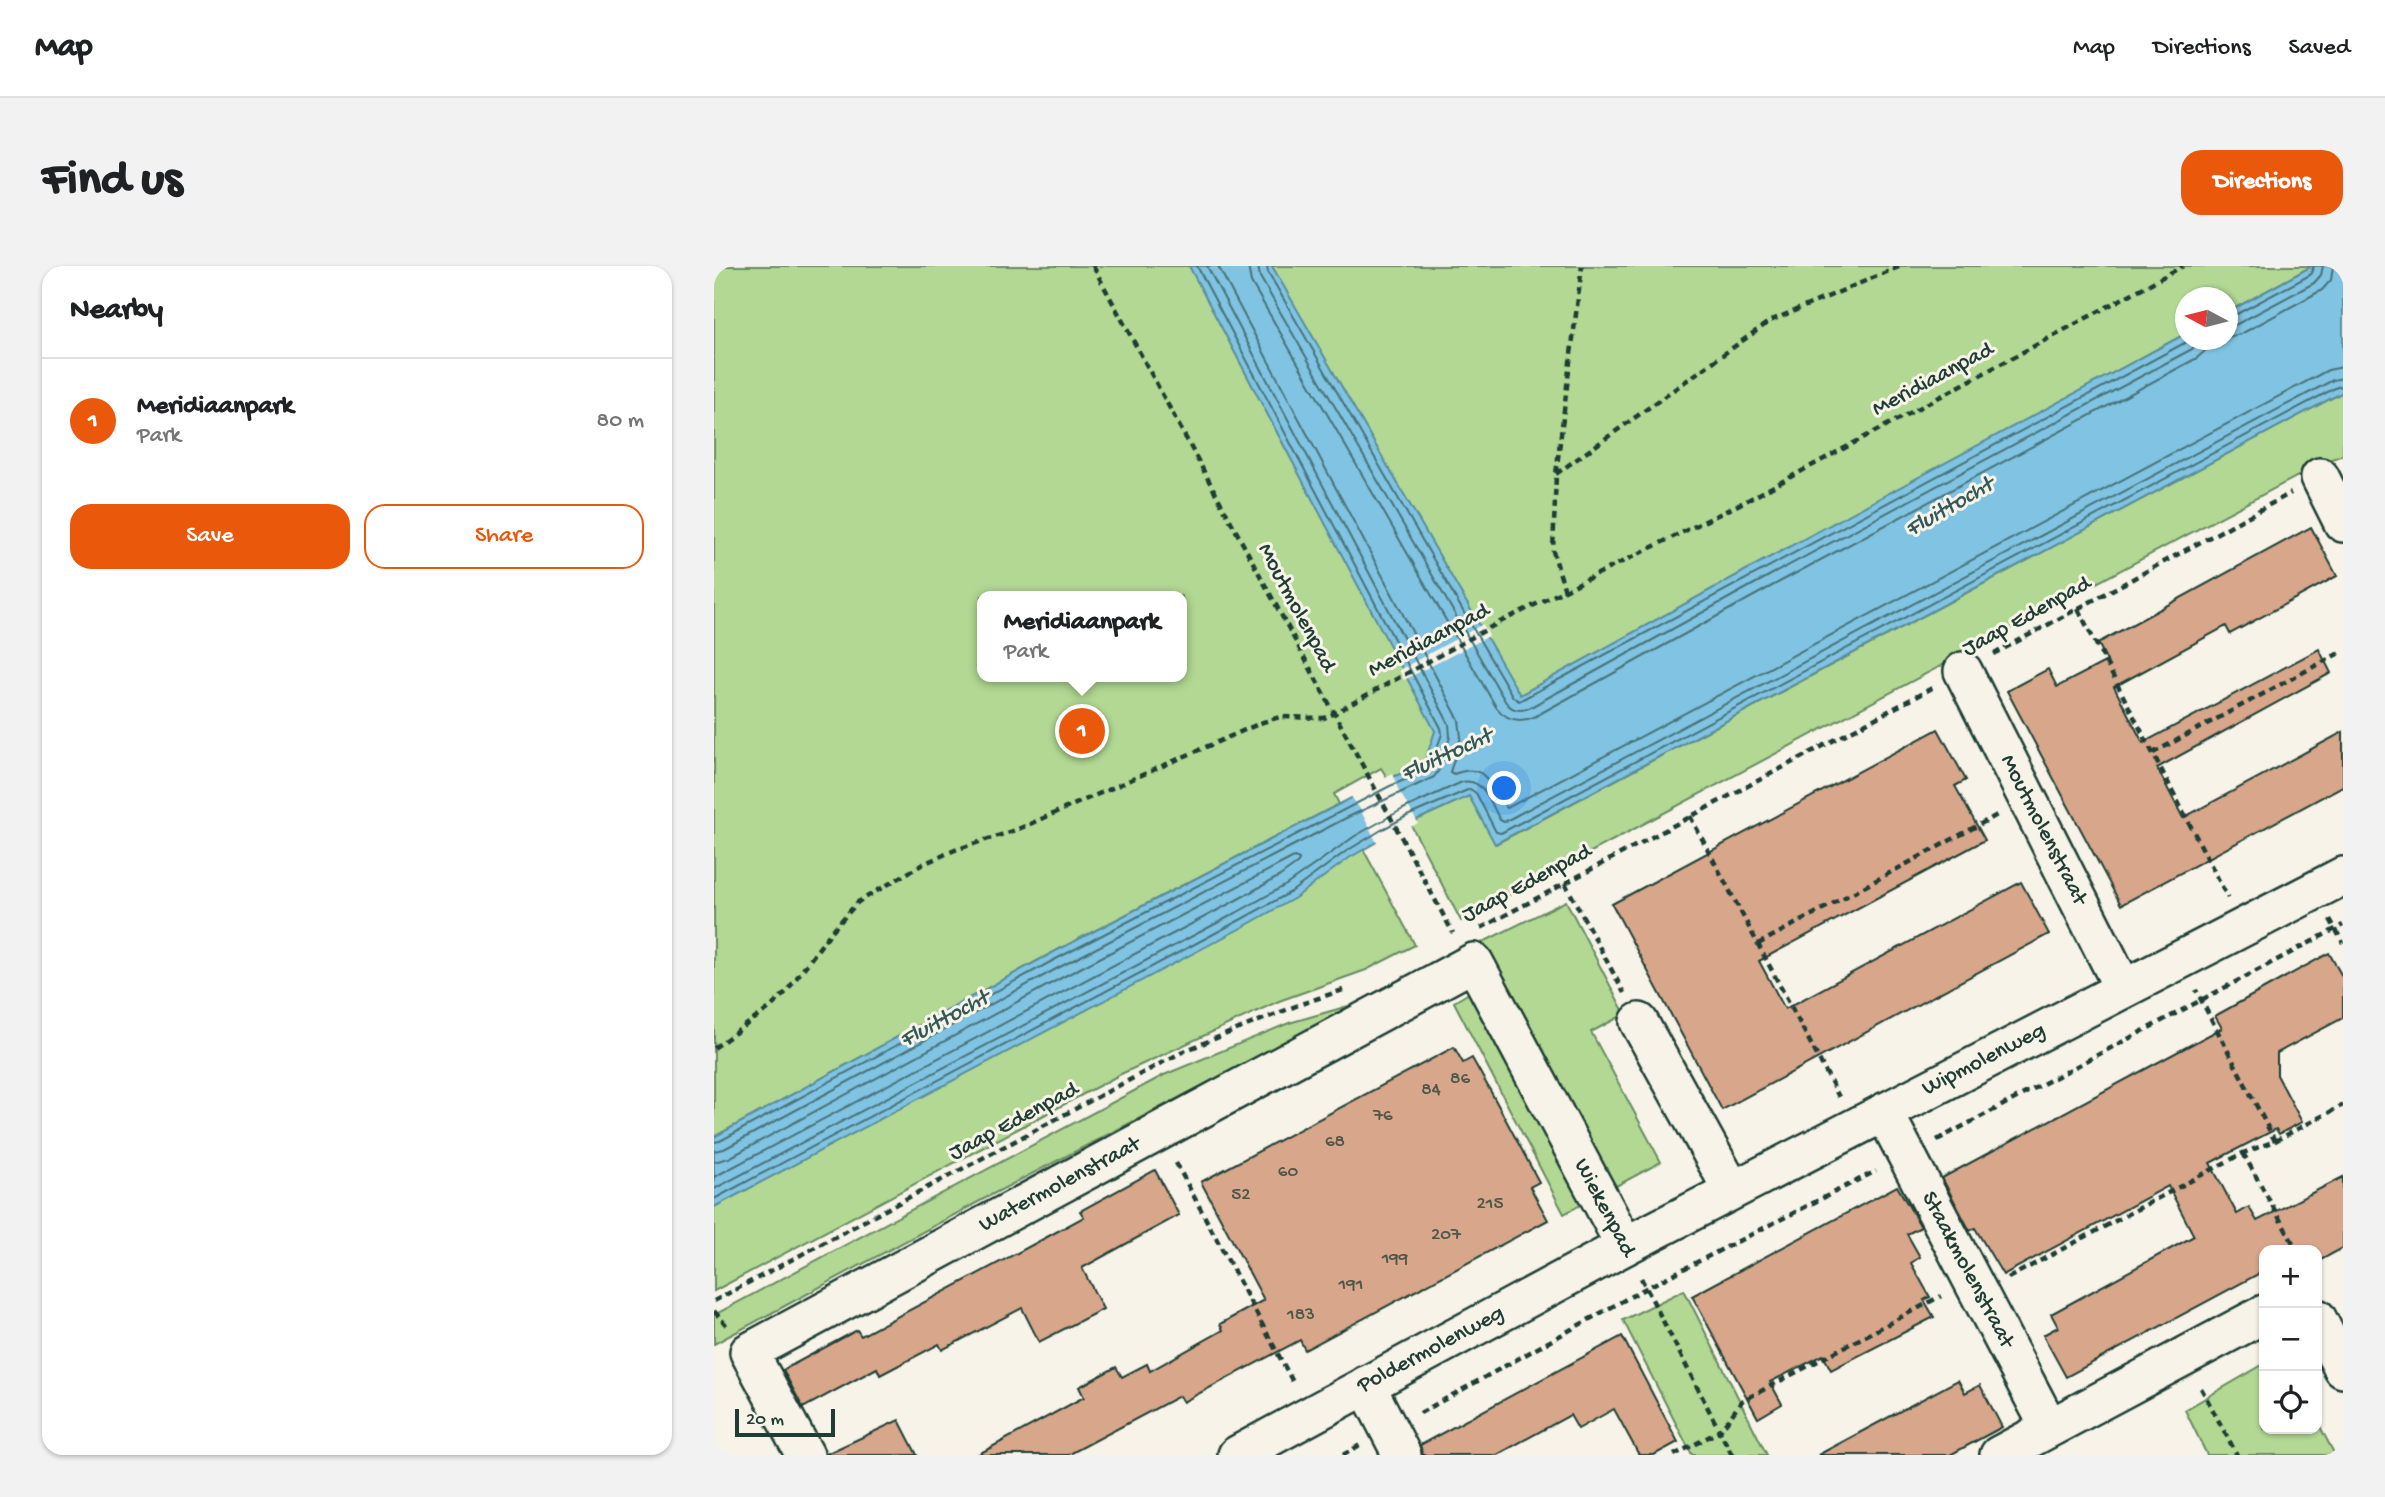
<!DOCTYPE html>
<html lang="en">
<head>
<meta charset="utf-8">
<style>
  :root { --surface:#fff; --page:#f2f2f2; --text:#202124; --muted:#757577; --line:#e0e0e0; --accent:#ea580c }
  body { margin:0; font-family:"Gochi Hand",sans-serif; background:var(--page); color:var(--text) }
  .controls { position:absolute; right:21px; bottom:21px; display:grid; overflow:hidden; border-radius:14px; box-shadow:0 2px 5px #0004 }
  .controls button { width:63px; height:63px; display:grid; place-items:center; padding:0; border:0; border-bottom:2px solid var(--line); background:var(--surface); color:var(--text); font:35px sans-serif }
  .compass { position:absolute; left:1461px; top:21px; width:63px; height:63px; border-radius:50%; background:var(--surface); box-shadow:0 2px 5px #0004; rotate:277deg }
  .scale { position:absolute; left:21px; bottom:18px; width:100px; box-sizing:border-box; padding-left:7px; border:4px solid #1f3d34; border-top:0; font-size:19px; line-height:24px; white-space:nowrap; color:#1f3d34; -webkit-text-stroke:5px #f7f3e8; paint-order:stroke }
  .you { position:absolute; left:791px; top:523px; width:24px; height:24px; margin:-18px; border:5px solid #fff; border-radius:50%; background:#1a73e8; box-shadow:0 0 0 10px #1a73e833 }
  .badge { display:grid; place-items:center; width:46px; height:46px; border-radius:50%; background:var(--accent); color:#fff; font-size:23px; font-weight:700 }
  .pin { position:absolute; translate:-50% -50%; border:4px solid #fff; box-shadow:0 2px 7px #0006 }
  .popup { position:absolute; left:263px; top:325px; width:210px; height:91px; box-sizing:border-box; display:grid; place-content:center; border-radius:14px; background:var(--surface); filter:drop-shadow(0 2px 5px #0005); font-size:23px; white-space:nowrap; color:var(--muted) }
  .popup b { font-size:26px; color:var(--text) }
  .popup::after { content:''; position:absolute; left:50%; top:100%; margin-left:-14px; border:14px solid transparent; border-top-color:var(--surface) }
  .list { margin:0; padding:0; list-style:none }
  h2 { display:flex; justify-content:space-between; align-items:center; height:91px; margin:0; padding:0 28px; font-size:30px }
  h2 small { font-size:23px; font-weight:400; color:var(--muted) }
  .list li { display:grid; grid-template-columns:46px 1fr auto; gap:21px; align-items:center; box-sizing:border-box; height:126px; padding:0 28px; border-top:2px solid var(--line) }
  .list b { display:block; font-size:26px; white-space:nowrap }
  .list p { margin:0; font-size:23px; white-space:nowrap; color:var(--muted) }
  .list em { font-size:23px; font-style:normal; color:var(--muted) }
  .actions { display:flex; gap:14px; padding:21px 28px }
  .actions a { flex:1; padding:16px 0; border:2px solid var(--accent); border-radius:21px; text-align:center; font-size:24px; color:var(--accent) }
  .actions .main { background:var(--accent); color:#fff }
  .icon { flex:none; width:38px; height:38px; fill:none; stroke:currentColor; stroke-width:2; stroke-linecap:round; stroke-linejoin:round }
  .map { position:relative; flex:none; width:1629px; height:1189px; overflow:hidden; border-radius:21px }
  header { display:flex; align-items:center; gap:42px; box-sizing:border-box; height:98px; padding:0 35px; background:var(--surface); border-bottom:2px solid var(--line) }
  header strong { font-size:33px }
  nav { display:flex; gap:38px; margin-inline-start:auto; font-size:24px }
  .intro { display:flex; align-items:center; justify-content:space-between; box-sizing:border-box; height:168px; padding:0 42px }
  h1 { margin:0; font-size:49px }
  .button { padding:18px 32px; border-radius:21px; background:var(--accent); color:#fff; font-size:24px; font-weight:700 }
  main { display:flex; gap:42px; padding:0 42px }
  aside { flex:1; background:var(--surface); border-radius:21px; box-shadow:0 2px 5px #0004 }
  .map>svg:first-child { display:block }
  .green { fill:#b2d893; stroke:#688a64; stroke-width:2; fill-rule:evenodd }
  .water { fill:#81c3e2; stroke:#5a8d9c; stroke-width:2 }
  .pier { fill:#f7f3e8 }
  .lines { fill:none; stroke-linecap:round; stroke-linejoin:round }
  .shore { stroke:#46737a; stroke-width:2 }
  .building { fill:#d8a68b; stroke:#1f3d34; stroke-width:2 }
  .minor-casing { stroke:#1f3d34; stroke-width:42 }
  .path { stroke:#1f3d34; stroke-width:4.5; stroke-dasharray:7 5; stroke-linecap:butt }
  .minor { stroke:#f7f3e8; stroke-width:37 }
  .labels { text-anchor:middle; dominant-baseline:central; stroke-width:6; stroke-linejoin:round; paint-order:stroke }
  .number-label { font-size:19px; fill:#4d574a }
  .street-label { font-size:23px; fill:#1f3d34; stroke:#f7f3e8 }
  .water-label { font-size:24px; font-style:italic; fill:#335857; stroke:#f7f3e8 }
</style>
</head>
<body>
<header>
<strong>Map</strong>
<nav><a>Map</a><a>Directions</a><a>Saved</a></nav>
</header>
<div class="intro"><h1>Find us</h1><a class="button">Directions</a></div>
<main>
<aside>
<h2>Nearby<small></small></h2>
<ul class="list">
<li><span class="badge">1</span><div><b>Meridiaanpark</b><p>Park</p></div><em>80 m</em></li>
</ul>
<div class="actions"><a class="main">Save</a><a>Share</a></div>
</aside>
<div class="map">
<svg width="1629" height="1189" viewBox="0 0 1629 1189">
  <rect width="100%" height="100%" fill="#f7f3e8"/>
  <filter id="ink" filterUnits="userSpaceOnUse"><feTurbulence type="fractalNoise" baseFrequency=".0143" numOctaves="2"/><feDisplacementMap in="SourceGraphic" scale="14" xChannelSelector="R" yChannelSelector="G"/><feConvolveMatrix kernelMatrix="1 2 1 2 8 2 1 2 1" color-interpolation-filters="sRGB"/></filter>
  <g filter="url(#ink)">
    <!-- green -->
    <g class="green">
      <path d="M0,0H1598L1514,46V32H1472L1471,68L806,429L710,499L674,513L667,502L620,528L625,538L336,688L0,871ZM268,330H468V411H268Z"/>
      <polygon points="1629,126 1629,189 1612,195 747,655 696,557 755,530 782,578"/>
      <polygon points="649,583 701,679 652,704 565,735 407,808 0,1025 0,941 222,822"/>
      <polygon points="852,635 911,748 877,766 947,896 850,948 740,736 780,712 763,679"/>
      <polygon points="652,735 279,928 0,1078 0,1049 450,809 575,757"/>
      <polygon points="970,1024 1053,1189 978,1189 909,1054"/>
      <polygon points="1550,1098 1550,1163 1603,1163 1603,1155 1621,1189 1493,1189 1471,1144"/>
    </g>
    <!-- water -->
    <polygon class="water" points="475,0 558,0 806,429 1045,297 1471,68 1472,74 1514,74 1514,46 1598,0 1629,0 1629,126 781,578 755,530 696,557 635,592 581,632 529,661 0,941 0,871 336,688 674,513 710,498 721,465"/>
    <!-- pier -->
    <g class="pier">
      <polygon points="769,358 775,370 690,414 685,404"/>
      <polygon points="679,507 684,523 704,557 664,579 646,543 636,529"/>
    </g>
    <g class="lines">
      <!-- shore -->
      <g class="shore">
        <path d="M504,0L745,454L747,471L736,506L740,508C775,494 775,523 793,542L1614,104L1629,101"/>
        <path d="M534,0L537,16L782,441C792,454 805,457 820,451L1058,320L1483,92L1492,84L1497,74"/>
        <path d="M544,0L546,11L791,435C797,444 805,446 815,442L1053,311L1478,83L1486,74"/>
        <polyline points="553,0 554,6 768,378 799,431 805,435 1476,74"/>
        <polyline points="1514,51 1519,50 1596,9 1600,0"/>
        <polyline points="1514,60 1523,58 1600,17 1607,9 1609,0"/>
        <polyline points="1514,71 1527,68 1608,24 1617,14 1619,0"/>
        <polyline points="0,876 6,875 340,694 676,520 712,505 716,501 728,468 727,462 483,0"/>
        <polyline points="0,885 10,883 344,702 632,552 720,511 725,504 736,471 735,458 493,0"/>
        <polyline points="0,896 15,892 349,711 580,591 585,593 584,597 566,610 517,637 0,911"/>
        <path d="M0,923L522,647L572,619L641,570L689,543L748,516C770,511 777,538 786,554L790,556L1619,114L1629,112"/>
        <polyline points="0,933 526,654 577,626 631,586 669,563 693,550 756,523 762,527 782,566 787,567 1623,121 1629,120"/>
      </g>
    </g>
    <!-- building -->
    <g class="building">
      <polygon points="1597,261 1623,310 1516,368 1512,360 1400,421 1429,477 1605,383 1617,407 1443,502 1469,552 1629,466 1629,520 1407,639 1293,425 1334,403 1343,421 1393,395 1384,377"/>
      <polygon points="1224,463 1252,514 1241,520 1271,574 1045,695 1071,743 1307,616 1335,668 1008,844 898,638"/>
      <polygon points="1615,687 1629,712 1629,752 1563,787 1563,809 1588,856 1565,868 1562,863 1496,897 1523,948 1535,941 1543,955 1629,911 1629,982 1603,996 1603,984 1550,984 1550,1005 1352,1111 1329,1069 1344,1061 1337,1048 1480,970 1454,920 1289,1009 1261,962 1256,965 1228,912 1508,762 1501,750"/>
      <polygon points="740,781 749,797 758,792 777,826 825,916 816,921 834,954 591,1084 586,1074 469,1136 465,1130 354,1189 263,1189 370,1131 365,1121 402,1101 408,1111 433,1098 436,1105 509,1064 506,1058 550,1034 487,916"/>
      <polygon points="441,904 465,949 368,1002 389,1043 325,1076 308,1042 228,1084 225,1078 166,1109 163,1102 89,1142 69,1104 143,1064 147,1070 333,971 370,951 366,945"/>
      <polygon points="1183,920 1207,961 1193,968 1206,991 1197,997 1216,1031 1210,1034 1220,1051 1117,1104 1109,1089 1056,1116 1068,1138 1044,1152 978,1030"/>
      <polygon points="908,1070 964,1176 940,1189 925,1189 900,1143 864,1163 856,1149 783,1189 709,1189 706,1179"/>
      <polygon points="1244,1114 1251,1127 1266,1119 1288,1161 1236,1189 1104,1189"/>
      <polygon points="185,1154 203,1189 112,1189 112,1188"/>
    </g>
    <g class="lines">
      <!-- minor casing -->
      <g class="minor-casing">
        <g id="minor">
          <polyline points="1606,211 1629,257"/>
          <polyline points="1249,405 1409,722"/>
          <polyline points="925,756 1018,924"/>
          <polyline points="1170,846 1335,1161"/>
          <polyline points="1603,1052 1629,1103"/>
          <polyline points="652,1119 688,1189"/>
          <polyline points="91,1189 35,1086 760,696 911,980"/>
          <polyline points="523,1189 911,980 1629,610"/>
          <polyline points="1285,1189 1550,1048"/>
        </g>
      </g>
      <!-- path -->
      <g class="path">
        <polyline points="379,0 739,667"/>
        <polyline points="842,208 1056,55 1187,0"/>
        <polyline points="851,325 839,285 842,208 868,0"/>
        <polyline points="1364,343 1514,632"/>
        <polyline points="1280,388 1577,227"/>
        <polyline points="1439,487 1629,385"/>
        <polyline points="976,550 1125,831"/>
        <polyline points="851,617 910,727"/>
        <polyline points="1616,653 1629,677"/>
        <polyline points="767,662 1220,421"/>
        <polyline points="1044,678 1285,548"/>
        <polyline points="0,782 57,741 72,726 117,666 144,636 209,598 241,584 302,564 549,456 566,451 610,452 619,448 786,356 1032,235 1469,0"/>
        <polyline points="1223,874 1629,659"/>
        <polyline points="1561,875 1629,839"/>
        <polyline points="1529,887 1583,984"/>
        <polyline points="462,897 580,1118"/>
        <polyline points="927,1012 1018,1189"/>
        <polyline points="1294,1012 1529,887 1561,875 1482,724"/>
        <polyline points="0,1035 470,785 587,738 629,724"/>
        <polyline points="0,1045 13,1060"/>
        <polyline points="1487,1122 1523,1189"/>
        <polyline points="706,1147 932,1022 1162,905"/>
        <polyline points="629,1189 646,1179"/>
        <polyline points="960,1189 1006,1165 1028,1135 1227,1030"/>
      </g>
      <!-- minor -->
      <use href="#minor" class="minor"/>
    </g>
  </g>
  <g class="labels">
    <!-- number labels -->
    <g class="number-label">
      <text x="746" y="813">86</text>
      <text x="717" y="824">84</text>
      <text x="669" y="850">76</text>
      <text x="621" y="876">68</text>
      <text x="574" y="906">60</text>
      <text x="527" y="929">52</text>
      <text x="776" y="938">215</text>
      <text x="732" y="969">207</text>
      <text x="681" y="993">199</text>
      <text x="637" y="1019">191</text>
      <text x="587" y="1049">183</text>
    </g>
    <!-- street labels -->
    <g class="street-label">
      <text transform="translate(1219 114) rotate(-28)">Meridiaanpad</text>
      <text transform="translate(582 342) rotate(62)">Moutmolenpad</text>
      <text transform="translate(1313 351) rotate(-29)">Jaap Edenpad</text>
      <text transform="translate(715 375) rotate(-28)">Meridiaanpad</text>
      <text transform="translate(1329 564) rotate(63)">Moutmolenstraat</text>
      <text transform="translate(813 618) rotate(-28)">Jaap Edenpad</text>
      <text transform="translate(1270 794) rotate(-27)">Wipmolenweg</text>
      <text transform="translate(300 856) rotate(-28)">Jaap Edenpad</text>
      <text transform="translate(346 919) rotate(-28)">Watermolenstraat</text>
      <text transform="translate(890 942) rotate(62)">Wiekenpad</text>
      <text transform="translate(1253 1004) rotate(62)">Staakmolenstraat</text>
      <text transform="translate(717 1084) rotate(-28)">Poldermolenweg</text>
    </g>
    <!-- water labels -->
    <g class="water-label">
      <text transform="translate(1236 242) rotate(-30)">Fluittocht</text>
      <text transform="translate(733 490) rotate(-25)">Fluittocht</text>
      <text transform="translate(231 754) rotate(-28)">Fluittocht</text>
    </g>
  </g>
</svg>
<div class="controls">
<button>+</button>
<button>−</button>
<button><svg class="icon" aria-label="locate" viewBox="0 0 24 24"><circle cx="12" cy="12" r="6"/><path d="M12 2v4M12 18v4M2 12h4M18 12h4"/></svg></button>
</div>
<svg class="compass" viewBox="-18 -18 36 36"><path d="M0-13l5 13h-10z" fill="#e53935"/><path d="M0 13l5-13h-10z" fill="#757577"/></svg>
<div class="scale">20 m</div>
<div class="you"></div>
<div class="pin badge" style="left:368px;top:465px">1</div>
<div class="popup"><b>Meridiaanpark</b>Park</div>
</div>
</main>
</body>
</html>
